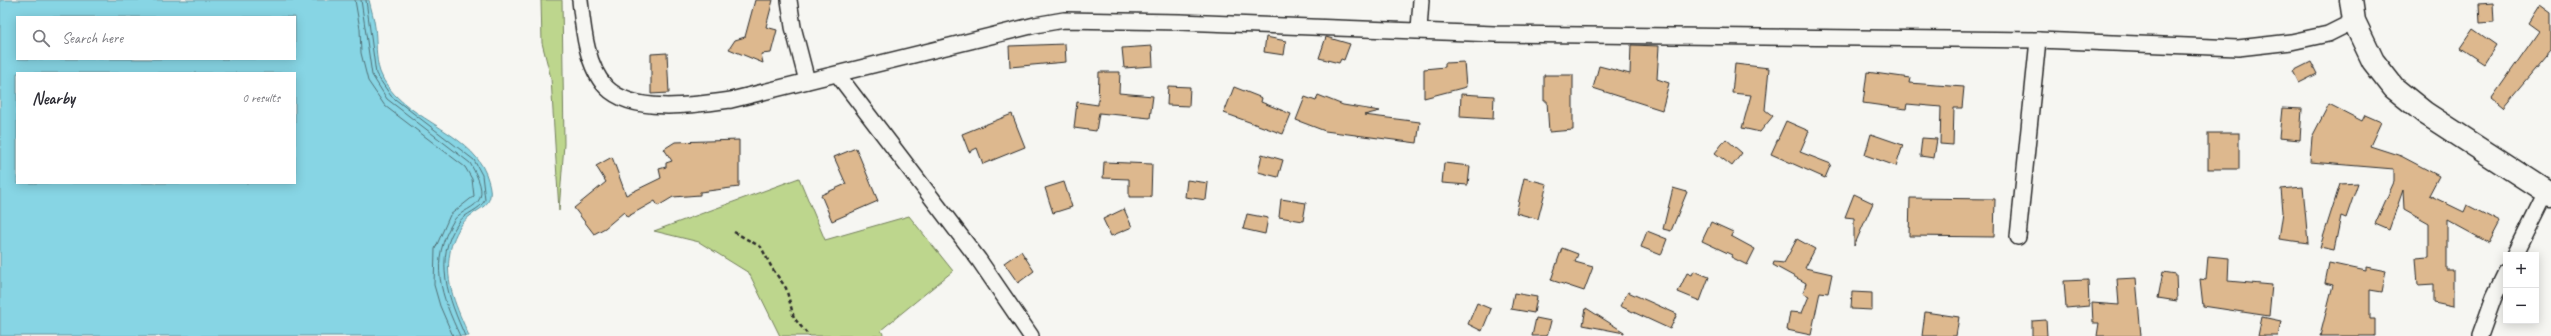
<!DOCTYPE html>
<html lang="en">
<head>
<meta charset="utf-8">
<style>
  :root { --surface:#fff; --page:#f7f7f7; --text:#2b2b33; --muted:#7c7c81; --line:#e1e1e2 }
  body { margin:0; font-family:Caveat,sans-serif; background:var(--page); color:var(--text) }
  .controls { position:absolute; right:12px; bottom:12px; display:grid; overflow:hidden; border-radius:0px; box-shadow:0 2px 10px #0003 }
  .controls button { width:36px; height:36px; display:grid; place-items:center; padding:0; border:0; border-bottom:1px solid var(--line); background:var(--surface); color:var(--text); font:20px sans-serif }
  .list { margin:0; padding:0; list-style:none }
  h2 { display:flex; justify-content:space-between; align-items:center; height:52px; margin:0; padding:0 16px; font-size:17px }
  h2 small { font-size:13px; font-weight:400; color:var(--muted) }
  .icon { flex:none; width:22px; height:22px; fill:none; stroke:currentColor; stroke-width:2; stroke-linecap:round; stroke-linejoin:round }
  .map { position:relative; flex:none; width:2551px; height:336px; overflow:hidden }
  .search { position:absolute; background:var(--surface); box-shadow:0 2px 10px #0003; left:16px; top:16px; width:280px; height:44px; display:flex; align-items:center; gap:10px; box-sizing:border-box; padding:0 14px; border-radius:0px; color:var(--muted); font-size:15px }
  .panel { position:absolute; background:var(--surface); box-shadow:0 2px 10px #0003; left:16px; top:72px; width:280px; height:112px; border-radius:0px }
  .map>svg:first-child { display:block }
  .green { fill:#bdd68d; stroke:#74805c }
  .water { fill:#87d5e4; stroke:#62919a; fill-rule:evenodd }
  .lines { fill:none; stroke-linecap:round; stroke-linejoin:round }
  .shore { stroke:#506f75; stroke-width:1 }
  .building { fill:#ddb88e; stroke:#2b2b2b }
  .minor-casing { stroke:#2b2b2b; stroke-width:18 }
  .secondary-casing { stroke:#2b2b2b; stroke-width:25 }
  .path { stroke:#2b2b2b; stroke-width:2.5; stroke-dasharray:4 3; stroke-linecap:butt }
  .minor { stroke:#f6f6f2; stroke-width:15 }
  .secondary { stroke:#f6f6f2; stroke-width:22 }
</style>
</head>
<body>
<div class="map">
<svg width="2551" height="336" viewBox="0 0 2551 336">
  <rect width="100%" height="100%" fill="#f6f6f2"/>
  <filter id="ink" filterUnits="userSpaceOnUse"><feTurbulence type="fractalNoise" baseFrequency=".025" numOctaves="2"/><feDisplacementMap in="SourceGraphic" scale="8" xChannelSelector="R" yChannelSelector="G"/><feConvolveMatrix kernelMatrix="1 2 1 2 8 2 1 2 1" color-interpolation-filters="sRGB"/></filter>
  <g filter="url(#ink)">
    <!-- green -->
    <g class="green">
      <polygon points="541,0 562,0 564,144 559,211 551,78 542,43"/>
      <polygon points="799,178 825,240 909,216 953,271 881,330 884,336 780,336 749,273 699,242 654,231"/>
    </g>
    <!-- water -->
    <path class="water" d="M0,0H369C371,9 374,18 375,27C377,42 375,57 380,72C397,118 469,129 486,174C500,211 477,204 462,224C457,231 451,244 450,252C444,283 457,308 469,336H0ZM17,17H295V59H17ZM17,73H295V183H17Z"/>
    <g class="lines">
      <!-- shore -->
      <g class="shore">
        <polyline points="355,0 360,29 361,53 368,81 385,106 465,167 472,179 474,196 450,215 435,249 434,285 440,306 453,336"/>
        <path d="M361,0L372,75L387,99L470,163C475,172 484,187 480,198C476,208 460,211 454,220C428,262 441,295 460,336"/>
        <path d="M366,0L376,74L391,96L474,160L482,175L485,200C480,210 465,213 459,222C432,259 449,299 465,336"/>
      </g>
    </g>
    <!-- building -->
    <g class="building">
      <polygon points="755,0 773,0 766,27 777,30 771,53 761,54 763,63 729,49 735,40 745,37"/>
      <polygon points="2493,3 2494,22 2480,23 2479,4"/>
      <polygon points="2540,4 2551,12 2551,50 2503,107 2492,98 2539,31 2528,23"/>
      <polygon points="2473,29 2496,45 2484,64 2460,48"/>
      <polygon points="1266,37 1286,41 1284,55 1264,52"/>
      <polygon points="1326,37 1350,44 1344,60 1341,59 1339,63 1319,58"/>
      <polygon points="1065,44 1066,62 1010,67 1009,46"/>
      <polygon points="1631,45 1659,46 1657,79 1669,83 1662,110 1593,88 1599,66 1630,74"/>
      <polygon points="1152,46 1153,66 1124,68 1122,48"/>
      <polygon points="667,53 669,93 651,94 651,54"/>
      <polygon points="1464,62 1466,87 1424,98 1424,69 1445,67 1445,63"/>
      <polygon points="2311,62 2317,74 2299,83 2293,71"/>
      <polygon points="1735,64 1769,68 1765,110 1773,116 1760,132 1742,128 1751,95 1732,93"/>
      <polygon points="1099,72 1120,72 1119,93 1153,96 1150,118 1099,113 1096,131 1074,128 1077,102 1098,105"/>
      <polygon points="1867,72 1910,78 1909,83 1964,87 1962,108 1954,108 1953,145 1940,144 1941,107 1907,104 1906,109 1863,103"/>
      <polygon points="1544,75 1573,75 1573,130 1549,132 1547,101 1544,101"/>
      <polygon points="1168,86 1190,87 1189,106 1167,105"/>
      <polygon points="1234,87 1262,98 1261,102 1291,114 1283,134 1224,113"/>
      <polygon points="1461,94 1494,96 1493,119 1460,117"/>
      <polygon points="1318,95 1343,105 1380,111 1364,115 1420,122 1417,143 1325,131 1296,120 1305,97 1316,101"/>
      <polygon points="2329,104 2362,121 2365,115 2381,122 2370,146 2401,156 2439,176 2429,195 2464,212 2467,205 2500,222 2489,243 2447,220 2447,270 2453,270 2453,307 2434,303 2434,284 2418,285 2416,258 2429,257 2429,223 2404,209 2403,190 2389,230 2375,224 2394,182 2394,169 2310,162 2312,137"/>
      <polygon points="2282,108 2302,109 2300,140 2279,138"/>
      <polygon points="1012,114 1025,147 983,164 977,148 969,152 962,134"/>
      <polygon points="1786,121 1809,131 1800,152 1831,164 1825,178 1771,154"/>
      <rect x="2208" y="133" width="31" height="36"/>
      <polygon points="1871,134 1903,145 1896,166 1865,155"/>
      <polygon points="1922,138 1937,139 1934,158 1920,156"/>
      <polygon points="1726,139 1742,153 1732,166 1715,153"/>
      <polygon points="739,140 739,187 700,192 700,195 673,197 658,206 655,201 627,217 624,212 605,228 594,234 574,208 606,182 596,166 612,157 626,195 661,178 659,169 666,167 666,163 672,161 664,149 675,142"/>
      <polygon points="856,148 878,201 832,221 821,195 846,184 834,157"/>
      <polygon points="1262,154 1283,160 1278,177 1258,172"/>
      <polygon points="1104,162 1152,164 1151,197 1129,197 1129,179 1103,178"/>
      <polygon points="1444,163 1470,166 1468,185 1442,183"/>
      <polygon points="1524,178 1547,184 1538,219 1516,213"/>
      <polygon points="1187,180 1208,183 1206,200 1185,197"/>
      <polygon points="1064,182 1072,207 1053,213 1045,188"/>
      <polygon points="2358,183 2346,218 2341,216 2334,250 2320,247 2340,184"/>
      <polygon points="2303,187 2308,243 2279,239 2283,212 2281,189"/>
      <polygon points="1673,188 1687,192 1671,231 1663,229"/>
      <polygon points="1854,194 1873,203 1854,246 1854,218 1845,217"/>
      <polygon points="1910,198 1995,199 1994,237 1909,236"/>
      <polygon points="1281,199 1306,203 1303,221 1279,217"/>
      <polygon points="1124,209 1132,227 1111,236 1103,219"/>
      <polygon points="1247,214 1268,218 1265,234 1243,229"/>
      <polygon points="1711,222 1733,232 1731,236 1755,249 1747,265 1731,257 1732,255 1702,241"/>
      <polygon points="1647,231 1667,239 1661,255 1641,247"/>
      <polygon points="1797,239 1815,249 1805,268 1832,274 1828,293 1820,292 1811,335 1787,330 1790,312 1802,313 1809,296 1803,293 1806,283 1773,265 1774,262 1784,263"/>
      <polygon points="1562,248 1578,254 1575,262 1593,267 1584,291 1551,280"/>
      <polygon points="1021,251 1034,271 1018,283 1004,263"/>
      <polygon points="2208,256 2229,258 2228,281 2272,285 2269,316 2203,306 2200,279 2206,280"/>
      <polygon points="2329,263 2366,271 2366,267 2386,271 2382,292 2370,290 2370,319 2375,319 2375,336 2320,336 2333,285 2325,283"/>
      <polygon points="1694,271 1709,277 1700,301 1678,292 1687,273 1692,275"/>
      <polygon points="2163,272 2176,274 2177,301 2158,298"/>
      <polygon points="2136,278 2141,336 2097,336 2099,323 2093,323 2092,303 2119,305 2117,279"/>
      <polygon points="2088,280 2089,306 2066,308 2064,281"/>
      <polygon points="1628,292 1677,314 1670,329 1620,306"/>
      <polygon points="1852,292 1872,293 1872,310 1851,309"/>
      <polygon points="1514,293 1537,297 1534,313 1511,309"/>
      <polygon points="1477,303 1491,309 1482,331 1468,324"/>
      <polygon points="1586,308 1624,332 1624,333 1583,325"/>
      <polygon points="1925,312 1959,317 1956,336 1922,336"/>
      <polygon points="2262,317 2281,321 2278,336 2258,336"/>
      <polygon points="1536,318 1551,321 1547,336 1532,336"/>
      <polygon points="2046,320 2047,336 2032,336 2032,321"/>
    </g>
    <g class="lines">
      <!-- minor casing -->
      <g class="minor-casing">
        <g id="minor">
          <path d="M580,0C583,27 586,66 606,87C633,115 696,105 731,100L1035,25L1064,20L1180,22L1495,34L2038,40L2238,48L2291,42L2328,34L2354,21"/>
          <polyline points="789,0 793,27 807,81"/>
          <polyline points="1419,30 1421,0"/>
          <polyline points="838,75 979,260 1031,336"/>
          <polyline points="2018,237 2038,40"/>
          <polyline points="2515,255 2546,192"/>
          <polyline points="2480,336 2494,297 2506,272"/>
        </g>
      </g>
      <!-- secondary casing -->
      <g class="secondary-casing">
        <polyline id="secondary" points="2351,0 2354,21 2373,61 2394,88 2425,113 2551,195"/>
      </g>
      <!-- path -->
      <polyline class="path" points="734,232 761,247 772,268 786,288 794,318 809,336"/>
      <!-- minor -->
      <use href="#minor" class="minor"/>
      <!-- secondary -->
      <use href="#secondary" class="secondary"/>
    </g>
  </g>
</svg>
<div class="controls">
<button>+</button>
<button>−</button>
</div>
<div class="search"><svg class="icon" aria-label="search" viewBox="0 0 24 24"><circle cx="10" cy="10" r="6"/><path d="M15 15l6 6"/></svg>Search here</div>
<section class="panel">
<h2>Nearby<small>0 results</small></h2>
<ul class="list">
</ul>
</section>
</div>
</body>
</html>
